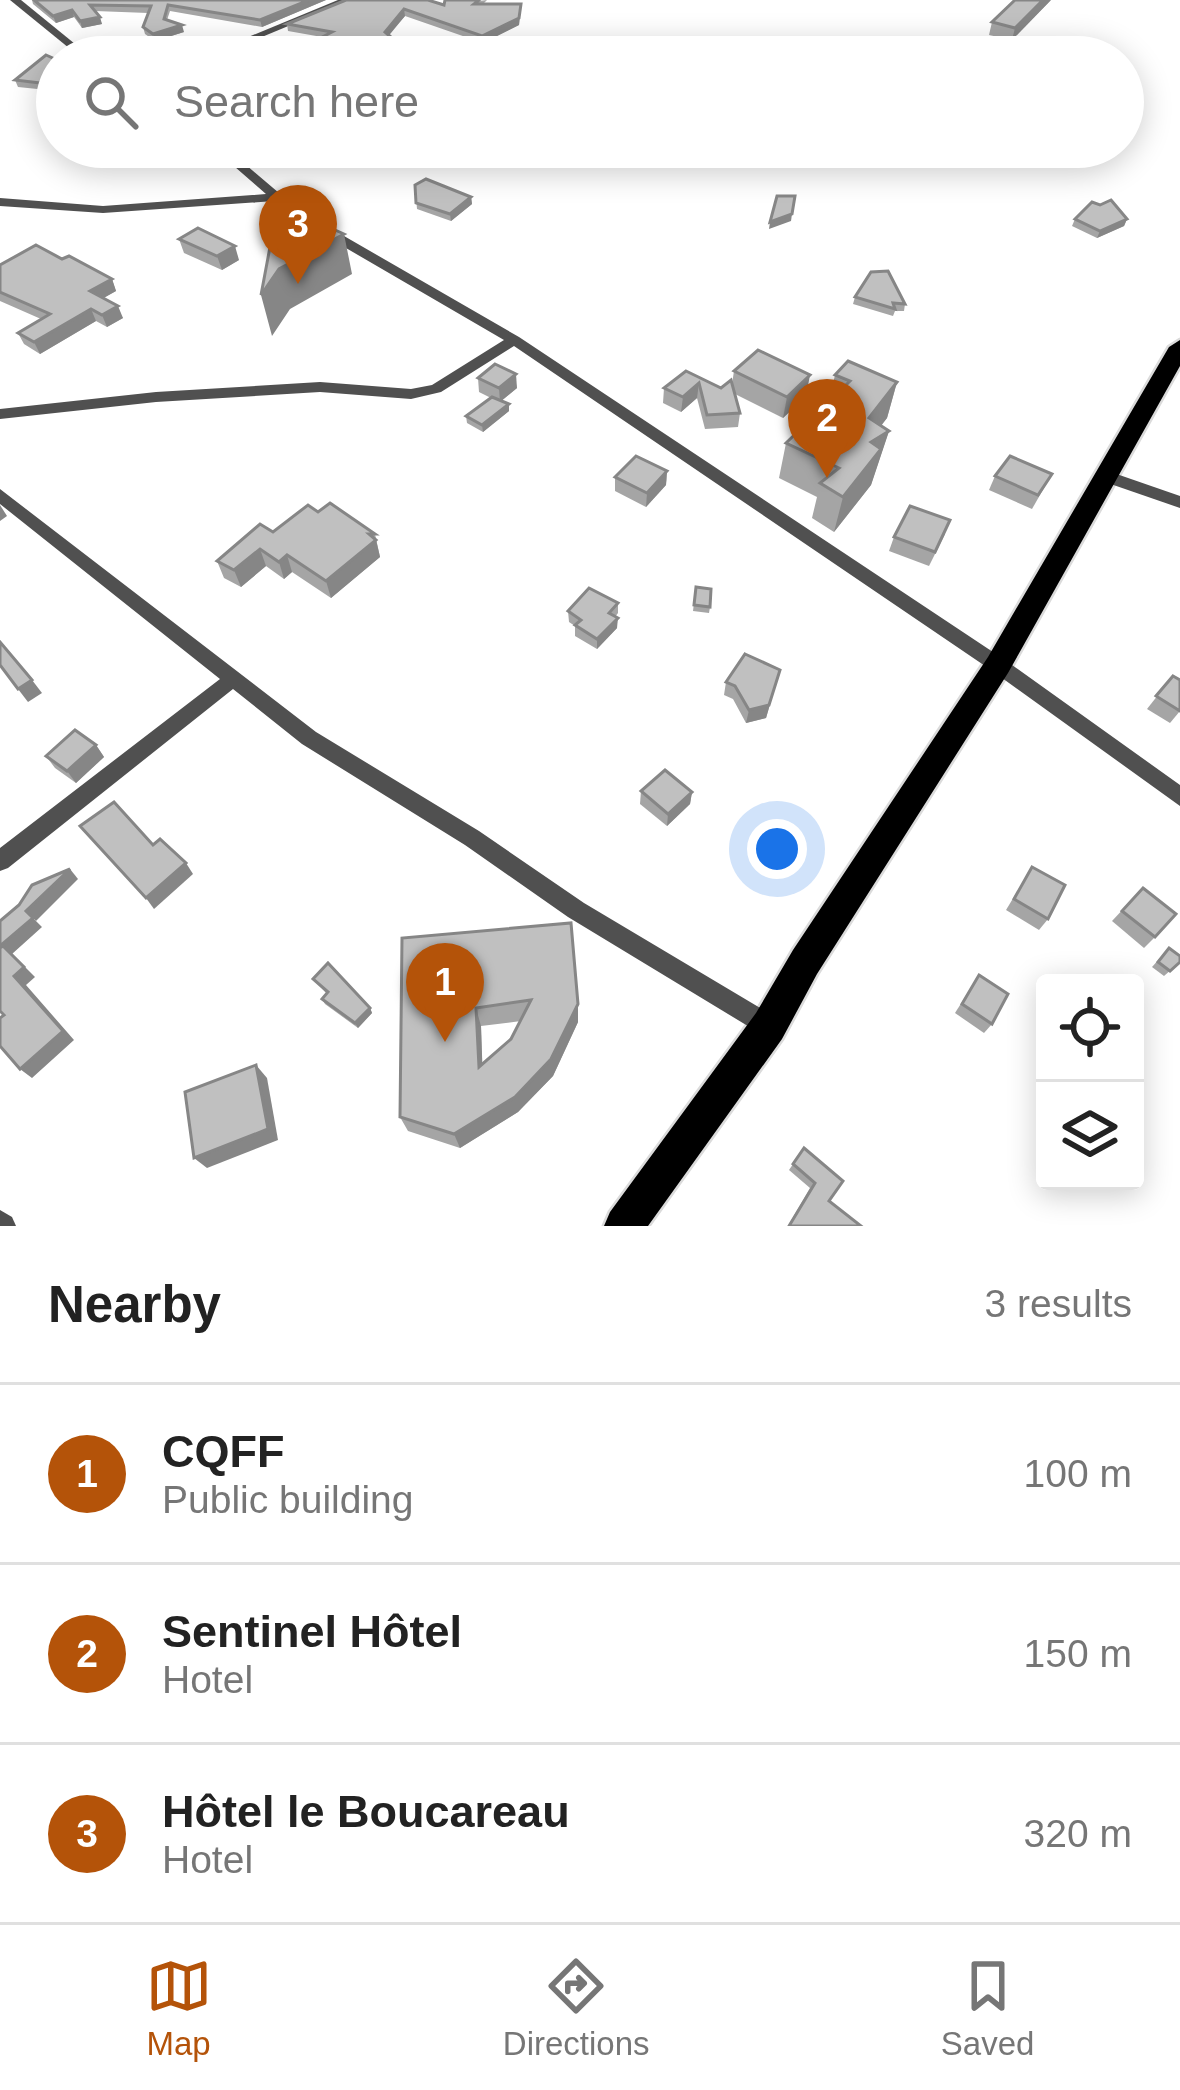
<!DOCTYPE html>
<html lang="en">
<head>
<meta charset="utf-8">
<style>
  :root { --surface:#fff; --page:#f6f6f6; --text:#222; --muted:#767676; --line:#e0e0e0; --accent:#b45309 }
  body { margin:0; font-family:Arial,sans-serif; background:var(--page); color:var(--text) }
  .controls { position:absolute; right:36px; bottom:36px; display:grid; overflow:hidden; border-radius:12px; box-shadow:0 6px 30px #0003 }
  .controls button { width:108px; height:108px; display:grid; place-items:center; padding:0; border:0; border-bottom:3px solid var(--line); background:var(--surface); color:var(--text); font:60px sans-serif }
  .you { position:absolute; left:777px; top:849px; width:42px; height:42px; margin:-30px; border:9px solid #fff; border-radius:50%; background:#1a73e8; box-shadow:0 0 0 18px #1a73e833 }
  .badge { display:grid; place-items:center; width:78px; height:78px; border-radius:50%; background:var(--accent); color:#fff; font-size:39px; font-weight:700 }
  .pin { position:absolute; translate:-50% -99px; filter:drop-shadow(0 3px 6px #0008) }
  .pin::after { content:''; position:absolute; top:63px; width:42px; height:36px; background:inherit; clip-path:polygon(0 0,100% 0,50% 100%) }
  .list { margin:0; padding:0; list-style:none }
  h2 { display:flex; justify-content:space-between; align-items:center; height:156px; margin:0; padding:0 48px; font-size:51px }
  h2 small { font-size:39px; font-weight:400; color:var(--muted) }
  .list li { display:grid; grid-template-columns:78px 1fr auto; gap:36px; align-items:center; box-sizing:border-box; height:180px; padding:0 48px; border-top:3px solid var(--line) }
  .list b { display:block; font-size:45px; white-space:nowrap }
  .list p { margin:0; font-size:39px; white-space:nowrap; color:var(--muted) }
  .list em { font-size:39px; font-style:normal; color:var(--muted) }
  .icon { flex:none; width:66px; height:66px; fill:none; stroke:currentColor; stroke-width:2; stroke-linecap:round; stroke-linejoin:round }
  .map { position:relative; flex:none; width:1180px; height:1226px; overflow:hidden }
  .search { position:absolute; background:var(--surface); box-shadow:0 6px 30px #0003; left:36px; right:36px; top:36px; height:132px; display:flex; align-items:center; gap:30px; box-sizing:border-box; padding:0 42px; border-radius:66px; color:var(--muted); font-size:45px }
  .sheet { height:696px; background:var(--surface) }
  nav { display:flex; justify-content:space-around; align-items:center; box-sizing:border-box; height:168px; border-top:3px solid var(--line); background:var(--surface); font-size:33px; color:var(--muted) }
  nav a { display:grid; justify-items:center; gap:6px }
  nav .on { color:var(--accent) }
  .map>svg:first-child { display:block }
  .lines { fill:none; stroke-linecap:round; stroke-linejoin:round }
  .primary-casing { stroke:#dbdbdb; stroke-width:5 }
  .minor { fill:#505050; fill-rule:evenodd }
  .primary { fill:#000; fill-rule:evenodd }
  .wall { fill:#a5a5a5; fill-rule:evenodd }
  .shaded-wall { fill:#868686 }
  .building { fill:#c0c0c0; stroke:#868686; stroke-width:3; fill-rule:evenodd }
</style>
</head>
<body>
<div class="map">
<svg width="1180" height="1226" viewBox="0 0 1180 1226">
  <rect width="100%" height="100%" fill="#fff"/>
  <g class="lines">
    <!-- primary casing -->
    <g class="primary-casing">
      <polygon id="primary" points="1180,340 1180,366 1008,673 817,974 782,1039 648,1226 604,1226 610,1212 756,1013 793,950 988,657 1169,347"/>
    </g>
    <!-- minor -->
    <g class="minor">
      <polygon points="10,0 21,0 91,57 80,57"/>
      <polygon points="338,0 351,0 214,57 200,57"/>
      <polygon points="212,147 225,147 299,210 519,337 1005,660 1180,785 1180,806 991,670 514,346 441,392 411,399 320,392 156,402 0,419 0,409 156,392 320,382 411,389 432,385 504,340 291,216 274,201 103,213 0,206 0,198 103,206 266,194"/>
      <polygon points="1105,470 1180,496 1180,508 1099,480 1097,476 1099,472"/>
      <polygon points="0,489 316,732 479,831 584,903 777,1018 781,1026 777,1034 769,1038 761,1034 568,917 465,845 302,744 233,689 8,868 0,871 0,848 220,679 0,504"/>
      <polygon points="0,1210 12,1217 16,1226 0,1226"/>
    </g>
    <!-- primary -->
    <use href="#primary" class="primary"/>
  </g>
  <!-- wall -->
  <g class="wall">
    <polygon points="32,0 326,0 262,27 170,11 167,20 184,32 155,41 145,34 143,27 148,13 95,11 102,24 82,28 74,17 56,23 33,4"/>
    <polygon points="487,0 483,4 521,4 519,25 483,43 405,16 388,35 392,38 393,45 377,53 390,57 292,57 291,53 322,37 288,31 287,24"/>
    <polygon points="1051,0 1012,40 989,35 992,22"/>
    <polygon points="57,60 57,91 18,87 15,80"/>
    <polygon points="822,147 847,147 845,151"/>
    <polygon points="415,185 471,197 472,204 451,221 417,209"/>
    <polygon points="1075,219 1127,219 1124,226 1097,238 1072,226"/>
    <polygon points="179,239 239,260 222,270 184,253"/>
    <polygon points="62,259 112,279 116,291 103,298 123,318 107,327 96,321 40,354 24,344 18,333 41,319 0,301 0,265"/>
    <polygon points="855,297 905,304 904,311 895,311 893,316 853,304"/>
    <polygon points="686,371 721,388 732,384 734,371 806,396 783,418 735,394 740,413 738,427 705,429 697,398 681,412 663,403 664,388"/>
    <polygon points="835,375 897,382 887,418 881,425 889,431 871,485 834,532 812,518 817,497 779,478 786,443 829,401"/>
    <polygon points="478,378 517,388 501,401 509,411 483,432 467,423 466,416 491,398 479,392"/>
    <polygon points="667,471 666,485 646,507 615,491 615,477"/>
    <polygon points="1052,474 1032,509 989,490 995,476"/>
    <polygon points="318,512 375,534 380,557 331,598 292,572 284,579 266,566 241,587 224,578 217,561 273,532"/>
    <polygon points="945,534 929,566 889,551 894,537"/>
    <polygon points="696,587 710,607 709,613 693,611"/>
    <polygon points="618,603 618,613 615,617 617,628 597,649 575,636 575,626 569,622 568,611"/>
    <polygon points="780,670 766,718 746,723 733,699 724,695 726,682"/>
    <polygon points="1173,676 1180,711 1170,723 1147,709"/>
    <polygon points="96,745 104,757 76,783 55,768 46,756"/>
    <polygon points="641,791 692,792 690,804 667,826 640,804"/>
    <polygon points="1032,867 1048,919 1039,930 1006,910"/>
    <polygon points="1143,888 1155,937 1144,948 1112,921"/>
    <path d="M402,938L578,1022L553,1076L518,1112L460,1148L408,1131L400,1117ZM521,1021L511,1039L482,1064L481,1026Z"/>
    <polygon points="1169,948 1180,962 1164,976 1152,967"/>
    <polygon points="979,975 992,1024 984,1033 955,1013"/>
    <polygon points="313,979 370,1008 372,1013 358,1028 325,1004 322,999 327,994"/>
    <polygon points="804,1148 829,1201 861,1226 788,1226 810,1188 789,1170"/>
  </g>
  <!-- shaded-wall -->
  <g class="shaded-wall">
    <polygon points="309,0 326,0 262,27 260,20"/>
    <polygon points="1043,0 1051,0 1012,40 1015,28"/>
    <polygon points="521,4 519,25 483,43 482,36"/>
    <polygon points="404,9 405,16 386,39 385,32"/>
    <polygon points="72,10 74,17 56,23 53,16"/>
    <polygon points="100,17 102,24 82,28 80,21"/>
    <polygon points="182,25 184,32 155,41 153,34"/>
    <polygon points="392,38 393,45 370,57 368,50"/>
    <polygon points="256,147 273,147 258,153"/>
    <polygon points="471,197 472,204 451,221 450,214"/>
    <polygon points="792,214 791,221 769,229 770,222"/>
    <polygon points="1127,219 1124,226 1097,238 1100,231"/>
    <polygon points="344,234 352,274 290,309 272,336 261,295 279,269"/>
    <polygon points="235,246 239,260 222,270 217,256"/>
    <polygon points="112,279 116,291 95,303 90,291"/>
    <polygon points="118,306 123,318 107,327 102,315"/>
    <polygon points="91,309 96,321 40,354 34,342"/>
    <polygon points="516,374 517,388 500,402 499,388"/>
    <polygon points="810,375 806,396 783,418 787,397"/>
    <polygon points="897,382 887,418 860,454 869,418"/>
    <polygon points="699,383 697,398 681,412 683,397"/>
    <polygon points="509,404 509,411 483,432 482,425"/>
    <polygon points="889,431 871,485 834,532 843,497 871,442"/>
    <polygon points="667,471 666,485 646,507 647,493"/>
    <polygon points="0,505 7,516 0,521"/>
    <polygon points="376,540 380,557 331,598 326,581"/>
    <polygon points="260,549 266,566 241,587 234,570"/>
    <polygon points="287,555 292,572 284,579 279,562"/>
    <polygon points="618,618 617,628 597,649 597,639"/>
    <polygon points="780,670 766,718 746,723 749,710"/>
    <polygon points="32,680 42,693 28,702 18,689"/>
    <polygon points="96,745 104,757 76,783 67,771"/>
    <polygon points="692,792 690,804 667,826 668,814"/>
    <polygon points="186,863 193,874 154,909 146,898"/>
    <polygon points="70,869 78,879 36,921 26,911"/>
    <polygon points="33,918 42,927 12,954 35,977 26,985 74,1040 32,1078 20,1069 14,976 0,946"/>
    <polygon points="578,1004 578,1022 553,1076 518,1112 460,1148 454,1134"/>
    <polygon points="370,1008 372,1013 358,1028 355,1023"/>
    <polygon points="476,1008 481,1026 483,1083 479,1067"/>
    <polygon points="256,1065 267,1078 278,1140 207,1168 194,1158"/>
  </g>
  <!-- building -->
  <g class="building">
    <polygon points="34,0 309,0 260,20 168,5 164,19 182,25 153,34 143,27 151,6 90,5 100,17 80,21 72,10 53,16"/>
    <polygon points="346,0 428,0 444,5 445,0 479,0 474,4 521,4 519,18 482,36 404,9 385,32 392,38 368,50 390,57 306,57 291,53 332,32 287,24"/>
    <polygon points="1015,0 1043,0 1015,28 992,22"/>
    <polygon points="46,55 57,60 57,85 15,80"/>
    <polygon points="426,179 471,197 450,214 416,203 415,185"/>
    <polygon points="777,196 795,196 792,214 770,222"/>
    <polygon points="1111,200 1127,219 1100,231 1075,219 1092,202 1100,205"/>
    <polygon points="304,216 344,234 279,269 261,295 273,231"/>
    <polygon points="198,228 235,246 217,256 179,239"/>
    <polygon points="36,245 62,259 69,256 112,279 90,291 118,306 102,315 91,309 34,342 18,333 50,314 0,292 0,265"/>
    <polygon points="888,271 905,304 893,303 895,309 855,297 871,272"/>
    <polygon points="758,350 810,375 787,397 734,371"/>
    <polygon points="848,361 897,382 869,418 889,431 871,442 881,449 843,497 820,483 839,468 786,443 850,381 835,375"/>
    <polygon points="495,364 516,374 499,388 478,378"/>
    <polygon points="686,371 721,388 731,380 740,413 707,415 699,383 683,397 664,388"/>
    <polygon points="492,397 509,404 482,425 466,416"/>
    <polygon points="636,456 667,471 647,493 615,477"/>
    <polygon points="1010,456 1052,474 1038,495 995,476"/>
    <polygon points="330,503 375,534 369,534 376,540 326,581 287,555 279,562 260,549 234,570 217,561 260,524 273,532 308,505 318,512"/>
    <polygon points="910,506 950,520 935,552 894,537"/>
    <polygon points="696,587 711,589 710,607 694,605"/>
    <polygon points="589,588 618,603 609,613 618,618 597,639 575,625 581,620 568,611"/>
    <polygon points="0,642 32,680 18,689 0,665"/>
    <polygon points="745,654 780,670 769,705 749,710 735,686 726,682"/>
    <polygon points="1173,676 1180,680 1180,711 1156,696"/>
    <polygon points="75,730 96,745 67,771 46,756"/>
    <polygon points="665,770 692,792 668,814 641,791"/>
    <polygon points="114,802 153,845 160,839 186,863 146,898 80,826"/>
    <polygon points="1032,867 1065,885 1048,919 1014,899"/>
    <polygon points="70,869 26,911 33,918 0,946 0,921 19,905 32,885"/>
    <polygon points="1143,888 1176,914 1155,937 1122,911"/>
    <path d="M571,923L578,1004L551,1059L515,1097L454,1134L400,1117L402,938ZM531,1000L511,1039L479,1067L476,1008Z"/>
    <polygon points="3,946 24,967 14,976 63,1031 20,1069 0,1046 0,1018 4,1015 0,1011 0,948"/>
    <polygon points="1169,948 1180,956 1180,962 1170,971 1158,962"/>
    <polygon points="328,963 370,1008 355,1023 322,999 328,992 313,979"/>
    <polygon points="979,975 1008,994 992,1024 962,1004"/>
    <polygon points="256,1065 268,1129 194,1158 185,1092"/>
    <polygon points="804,1148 843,1181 829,1201 861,1226 789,1226 815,1183 793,1164"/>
  </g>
</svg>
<div class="controls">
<button><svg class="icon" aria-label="locate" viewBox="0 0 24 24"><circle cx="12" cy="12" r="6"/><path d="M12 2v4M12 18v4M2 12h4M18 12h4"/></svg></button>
<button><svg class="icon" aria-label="layers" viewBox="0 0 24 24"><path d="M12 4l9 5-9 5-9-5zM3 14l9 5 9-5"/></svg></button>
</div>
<div class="you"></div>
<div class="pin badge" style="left:445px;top:1042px">1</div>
<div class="pin badge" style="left:827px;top:478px">2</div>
<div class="pin badge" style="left:298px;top:284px">3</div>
<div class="search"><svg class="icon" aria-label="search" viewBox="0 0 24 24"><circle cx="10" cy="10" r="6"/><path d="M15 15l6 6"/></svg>Search here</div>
</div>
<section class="sheet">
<h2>Nearby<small>3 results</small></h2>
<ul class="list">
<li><span class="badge">1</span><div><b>CQFF</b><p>Public building</p></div><em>100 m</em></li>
<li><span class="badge">2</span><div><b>Sentinel Hôtel</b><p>Hotel</p></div><em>150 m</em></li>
<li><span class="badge">3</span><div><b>Hôtel le Boucareau</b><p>Hotel</p></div><em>320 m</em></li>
</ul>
</section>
<nav>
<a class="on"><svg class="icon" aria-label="map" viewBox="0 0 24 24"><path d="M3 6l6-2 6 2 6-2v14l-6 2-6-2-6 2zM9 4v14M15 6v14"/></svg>Map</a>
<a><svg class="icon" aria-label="directions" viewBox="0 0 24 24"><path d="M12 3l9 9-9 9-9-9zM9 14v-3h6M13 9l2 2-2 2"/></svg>Directions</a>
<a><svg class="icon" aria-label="saved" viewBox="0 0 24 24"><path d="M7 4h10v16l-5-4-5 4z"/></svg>Saved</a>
</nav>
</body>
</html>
